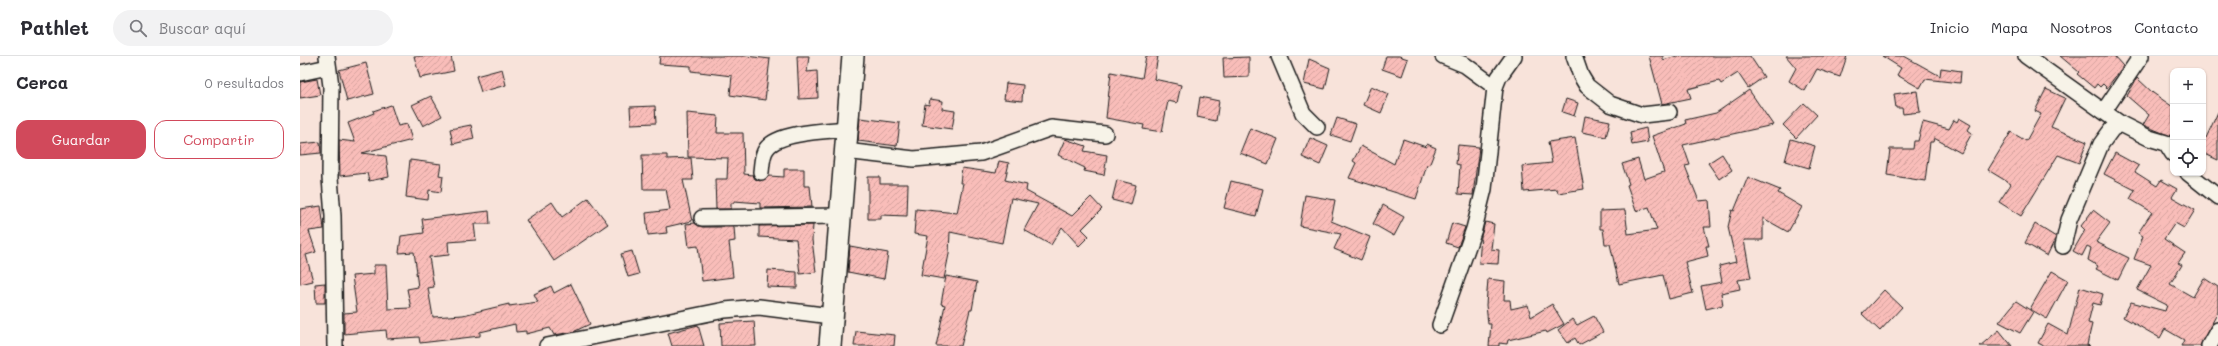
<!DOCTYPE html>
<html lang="es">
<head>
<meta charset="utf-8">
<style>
  :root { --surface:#fff; --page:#f2f2f3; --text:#2b2b33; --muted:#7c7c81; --line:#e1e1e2; --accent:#d1495b }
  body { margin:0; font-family:Mali,sans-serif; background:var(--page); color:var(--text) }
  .controls { position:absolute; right:12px; top:12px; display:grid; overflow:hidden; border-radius:8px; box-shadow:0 1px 3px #0004 }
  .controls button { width:36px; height:36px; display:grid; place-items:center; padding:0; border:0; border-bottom:1px solid var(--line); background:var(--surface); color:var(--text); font:20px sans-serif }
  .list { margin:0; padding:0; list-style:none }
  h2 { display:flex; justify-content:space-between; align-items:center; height:52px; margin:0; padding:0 16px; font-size:17px }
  h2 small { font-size:13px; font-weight:400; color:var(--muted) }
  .actions { display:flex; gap:8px; padding:12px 16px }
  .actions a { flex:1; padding:9px 0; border:1px solid var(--accent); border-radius:12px; text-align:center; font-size:14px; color:var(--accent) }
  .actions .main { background:var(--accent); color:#fff }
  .icon { flex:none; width:22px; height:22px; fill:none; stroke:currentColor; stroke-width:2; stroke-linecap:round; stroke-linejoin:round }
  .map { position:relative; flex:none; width:1918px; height:290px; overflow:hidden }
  header { display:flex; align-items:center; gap:24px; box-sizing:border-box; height:56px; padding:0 20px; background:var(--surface); border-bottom:1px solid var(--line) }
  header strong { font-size:19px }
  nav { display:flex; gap:22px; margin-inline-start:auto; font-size:14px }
  .search { width:280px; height:36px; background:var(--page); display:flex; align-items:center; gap:10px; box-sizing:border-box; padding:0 14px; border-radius:22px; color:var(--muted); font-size:15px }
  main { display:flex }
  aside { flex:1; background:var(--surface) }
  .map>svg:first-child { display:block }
  .building { fill:url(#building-hatch); stroke:#1c1c1c }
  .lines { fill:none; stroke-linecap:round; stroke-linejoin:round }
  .street-casing { stroke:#1c1c1c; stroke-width:18 }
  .secondary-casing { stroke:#1c1c1c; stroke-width:24 }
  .street { stroke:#f7f3e8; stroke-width:15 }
  .secondary { stroke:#f7f3e8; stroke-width:21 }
</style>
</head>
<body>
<header>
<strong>Pathlet</strong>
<div class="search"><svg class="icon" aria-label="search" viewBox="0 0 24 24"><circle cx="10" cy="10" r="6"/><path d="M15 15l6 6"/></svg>Buscar aquí</div>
<nav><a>Inicio</a><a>Mapa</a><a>Nosotros</a><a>Contacto</a></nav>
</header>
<main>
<aside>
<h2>Cerca<small>0 resultados</small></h2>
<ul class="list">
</ul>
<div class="actions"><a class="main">Guardar</a><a>Compartir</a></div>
</aside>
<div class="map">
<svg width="1918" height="290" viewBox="0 0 1918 290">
  <defs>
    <pattern id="building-hatch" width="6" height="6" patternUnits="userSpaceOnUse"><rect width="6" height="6" fill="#f9bdb9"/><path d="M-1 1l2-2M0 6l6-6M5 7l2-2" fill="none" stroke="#d5a29e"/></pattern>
  </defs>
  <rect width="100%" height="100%" fill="#f8e3da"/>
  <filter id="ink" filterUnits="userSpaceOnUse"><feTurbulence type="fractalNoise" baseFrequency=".025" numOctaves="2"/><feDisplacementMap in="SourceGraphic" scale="8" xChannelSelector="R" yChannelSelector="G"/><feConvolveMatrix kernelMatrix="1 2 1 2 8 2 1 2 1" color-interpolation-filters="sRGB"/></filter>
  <g filter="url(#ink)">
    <!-- building -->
    <g class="building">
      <polygon points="114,0 151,0 154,15 120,22"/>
      <polygon points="360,0 446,0 470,3 465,44 430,39 432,20 391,15 391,10 359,8"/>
      <polygon points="497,0 509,0 507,16 517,15 518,42 499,43"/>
      <polygon points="846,0 858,0 854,23 881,29 877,47 868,45 862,76 843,73 844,69 806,62 811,16 842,22"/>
      <polygon points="1086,0 1099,0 1108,3 1102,20 1082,13"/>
      <polygon points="1349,0 1363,0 1363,4 1377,0 1450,0 1464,21 1448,32 1438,17 1421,28 1419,25 1388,33 1391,42 1362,48"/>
      <polygon points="1486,0 1547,0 1540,21 1517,13 1505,35 1489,25 1496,12"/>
      <polygon points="1582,0 1604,0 1640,20 1641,12 1661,15 1660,27 1625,23 1620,32 1597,19 1601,12"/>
      <polygon points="1760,0 1814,0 1823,10 1807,32 1803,28 1800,31 1797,28 1794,32 1777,18 1779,16"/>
      <polygon points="949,1 949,21 924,22 923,2"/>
      <polygon points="1009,3 1030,12 1025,33 1004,28"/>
      <polygon points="66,7 74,38 47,45 39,14"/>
      <polygon points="202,13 206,29 181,36 176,20"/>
      <polygon points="1837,22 1853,37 1873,51 1873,76 1870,80 1843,69 1849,59 1827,40"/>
      <polygon points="17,23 20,39 0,42 0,26"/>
      <polygon points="706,27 723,29 722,45 704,43"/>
      <polygon points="1071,30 1089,38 1081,57 1063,49"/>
      <polygon points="1746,33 1765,42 1751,71 1787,86 1779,107 1758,99 1721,160 1699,146 1711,128 1688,114 1711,76 1726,85 1741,58 1735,55"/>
      <polygon points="1449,34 1473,69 1383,89 1390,109 1385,110 1399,145 1409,144 1411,171 1404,171 1409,190 1406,190 1408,200 1385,206 1393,237 1369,243 1363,219 1319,228 1310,188 1305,188 1303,173 1300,173 1300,155 1325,154 1328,178 1357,174 1349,151 1336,155 1327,129 1329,128 1322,108 1338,103 1344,123 1364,116 1352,80 1386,68 1385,64 1416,57"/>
      <polygon points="1617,35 1620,56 1603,58 1602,52 1596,52 1594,38"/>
      <polygon points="131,40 142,60 123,70 112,49"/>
      <polygon points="900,41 919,45 916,65 897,61"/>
      <polygon points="630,43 643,45 642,53 655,55 652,73 622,69 625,48 629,49"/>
      <polygon points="1266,43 1278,47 1274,60 1262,56"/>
      <polygon points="1504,47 1517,59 1496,82 1483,69"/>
      <polygon points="91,49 98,70 107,68 112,84 62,97 86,100 89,121 69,125 67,117 40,120 39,84 55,86 48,67 74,57 73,55"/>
      <polygon points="355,50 356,67 331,68 330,51"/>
      <polygon points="1918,56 1918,104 1903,97 1903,79 1906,82"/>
      <polygon points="387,57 418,60 417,77 443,77 444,118 453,119 455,123 460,125 469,120 484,121 484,113 504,113 504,130 510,130 512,151 460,152 460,147 434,145 434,147 431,147 431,153 416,153 415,123 427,123 428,102 388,101"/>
      <polygon points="1285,60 1310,65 1306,81 1282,76"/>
      <polygon points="560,62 600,67 597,90 558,85"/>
      <polygon points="1037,62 1056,68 1050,85 1031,79"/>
      <polygon points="1659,62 1671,69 1668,74 1672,77 1661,97 1634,82 1633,86 1630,86 1625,125 1587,119 1590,93 1613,93 1614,85 1618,85 1623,66 1649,73 1654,64 1657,66"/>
      <polygon points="171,69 174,83 153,88 150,73"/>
      <polygon points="950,72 978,83 968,108 940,97"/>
      <polygon points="1346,72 1348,86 1332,89 1330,76"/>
      <polygon points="1010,82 1028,90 1020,109 1002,101"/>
      <polygon points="1275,82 1284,133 1258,137 1257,133 1224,136 1222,110 1252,107 1248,86"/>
      <polygon points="765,83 786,90 784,95 807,99 804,119 784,115 785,112 758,99"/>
      <polygon points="1103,83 1126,91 1127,88 1136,92 1129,110 1127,109 1116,143 1049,122 1056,107 1053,105 1061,90 1094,108"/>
      <polygon points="1491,83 1515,90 1509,112 1485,105"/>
      <polygon points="20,86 21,97 0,99 0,88"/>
      <polygon points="1158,89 1179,91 1173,139 1158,138 1160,109 1156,108"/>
      <polygon points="1815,97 1839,110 1835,116 1857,130 1861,124 1877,133 1872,141 1895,154 1884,172 1875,167 1864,183 1885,197 1878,207 1882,209 1870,228 1893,241 1904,222 1918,231 1918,256 1900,290 1881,290 1884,284 1865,273 1860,282 1823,261 1831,246 1865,255 1867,249 1837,234 1851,209 1834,203 1843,180 1838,177 1852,156 1830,143 1835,134 1804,118"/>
      <polygon points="1422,98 1432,114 1419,123 1408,107"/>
      <polygon points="342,99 367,99 367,103 391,102 393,124 383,124 392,165 366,171 367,177 348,179 346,157 370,154 366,133 343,133"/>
      <polygon points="110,104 141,108 139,119 143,120 141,136 129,134 128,144 106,141"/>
      <polygon points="699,105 709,107 705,124 727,129 726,135 772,160 791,141 802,153 782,173 789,180 779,190 762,171 751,189 724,174 738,148 711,142 702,187 650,176 649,198 644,223 621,219 628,180 614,178 616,153 657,157 663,127 660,127 662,112 696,117"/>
      <polygon points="568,121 580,121 580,128 608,128 607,160 581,159 581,163 568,163"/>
      <polygon points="1448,121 1480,134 1478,137 1502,151 1488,176 1463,162 1463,184 1444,184 1451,222 1438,224 1440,233 1421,237 1423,249 1406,253 1401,230 1422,226 1419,210 1436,206 1428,171 1432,154 1434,155"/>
      <polygon points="817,124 836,129 831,149 812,144"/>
      <polygon points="931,125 963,133 956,160 924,152"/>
      <polygon points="1005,139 1035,144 1031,165 1070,181 1061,204 1034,193 1041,178 1000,170"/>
      <polygon points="288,142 308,168 254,205 226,164 252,146 262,161"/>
      <polygon points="1083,149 1104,161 1094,180 1073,168"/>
      <polygon points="21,150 24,173 9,175 16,196 6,199 13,225 0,228 0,153"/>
      <polygon points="1793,154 1810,167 1796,186 1829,202 1818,224 1796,213 1798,210 1788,204 1791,192 1787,190 1782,200 1773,195 1785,174 1781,170"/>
      <polygon points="189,155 190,168 174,168 176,184 148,186 149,199 129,201 134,231 128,232 133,261 163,259 209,248 209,250 238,246 234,238 251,230 254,237 271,228 290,268 273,276 254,279 250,272 226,278 226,275 216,276 215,268 180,276 180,280 120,287 119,281 87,283 86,274 44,278 44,257 57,256 52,220 74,218 74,209 86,209 88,253 111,252 107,233 118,231 116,216 117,216 114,196 99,197 101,180 124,177 122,163"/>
      <polygon points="1185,166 1194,168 1191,193 1199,194 1198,208 1179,207 1181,180"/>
      <polygon points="395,167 402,171 434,171 435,185 429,186 433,221 402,225 398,190 389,191 386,168"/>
      <polygon points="1152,167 1165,171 1158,191 1146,187"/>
      <polygon points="1735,168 1756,181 1747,200 1725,187"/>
      <polygon points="513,169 512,184 516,216 500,218 496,183 459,181 459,170"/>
      <polygon points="550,190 588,197 584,223 548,216"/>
      <polygon points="332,195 339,218 328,221 321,198"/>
      <polygon points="468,214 497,216 497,232 467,231"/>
      <polygon points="1752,215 1768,224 1747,263 1730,253"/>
      <polygon points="646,220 677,226 672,254 670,254 661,290 636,290 645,249 641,248"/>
      <polygon points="1188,223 1205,225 1204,244 1210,244 1211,253 1228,249 1231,261 1252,248 1264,268 1247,277 1246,275 1208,284 1207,288 1199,287 1199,290 1189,290 1191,268 1188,268 1186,249"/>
      <polygon points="25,227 25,247 16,247 15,228"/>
      <polygon points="1780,231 1803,238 1800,249 1793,247 1788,267 1792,268 1787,289 1790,290 1744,290 1738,287 1748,268 1768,279"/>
      <polygon points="1584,234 1602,251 1580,275 1562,258"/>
      <polygon points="1716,245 1733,256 1720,277 1699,266"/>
      <polygon points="1294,260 1303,276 1279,289 1275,282 1268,287 1258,274 1272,263 1277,269"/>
      <polygon points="454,265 456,290 421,290 420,267"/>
      <polygon points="398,269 404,290 372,290 368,277"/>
      <polygon points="1699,274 1712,290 1680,290"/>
      <polygon points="556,275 595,279 594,290 554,290"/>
    </g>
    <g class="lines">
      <!-- street casing -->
      <g class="street-casing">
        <g id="street">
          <polyline points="27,0 31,30 30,122 33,160 35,290"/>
          <polyline points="979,0 1003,57 1017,71"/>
          <polyline points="1143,0 1165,9 1195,31"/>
          <polyline points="1274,0 1281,20 1287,30 1310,48 1342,59 1369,56"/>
          <polyline points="1726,0 1821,68 1849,82 1866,87 1873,98"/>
          <polyline points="0,17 28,11"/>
          <polyline points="1804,55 1841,0"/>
          <polyline points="545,95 614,103 681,97 751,72 805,78"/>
          <path d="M461,116C462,108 462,98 467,92C479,76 527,75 547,73"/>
          <polyline points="1888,117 1918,141"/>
          <polyline points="402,162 539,160"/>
          <polyline points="1763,190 1769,164 1801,88 1812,73 1821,68"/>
          <polyline points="1140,269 1174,173 1184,133 1195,31 1199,21 1214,0"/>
          <polyline points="247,290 425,254 459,251 531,260"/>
          <polyline points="1909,290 1918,274"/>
        </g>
      </g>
      <!-- secondary casing -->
      <g class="secondary-casing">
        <polyline id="secondary" points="530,290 553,0"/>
      </g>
      <!-- street -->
      <use href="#street" class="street"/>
      <!-- secondary -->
      <use href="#secondary" class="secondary"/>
    </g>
  </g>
</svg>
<div class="controls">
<button>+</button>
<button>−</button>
<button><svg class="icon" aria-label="locate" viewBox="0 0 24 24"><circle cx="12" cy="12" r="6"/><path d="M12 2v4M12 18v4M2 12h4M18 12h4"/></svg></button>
</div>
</div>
</main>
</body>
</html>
